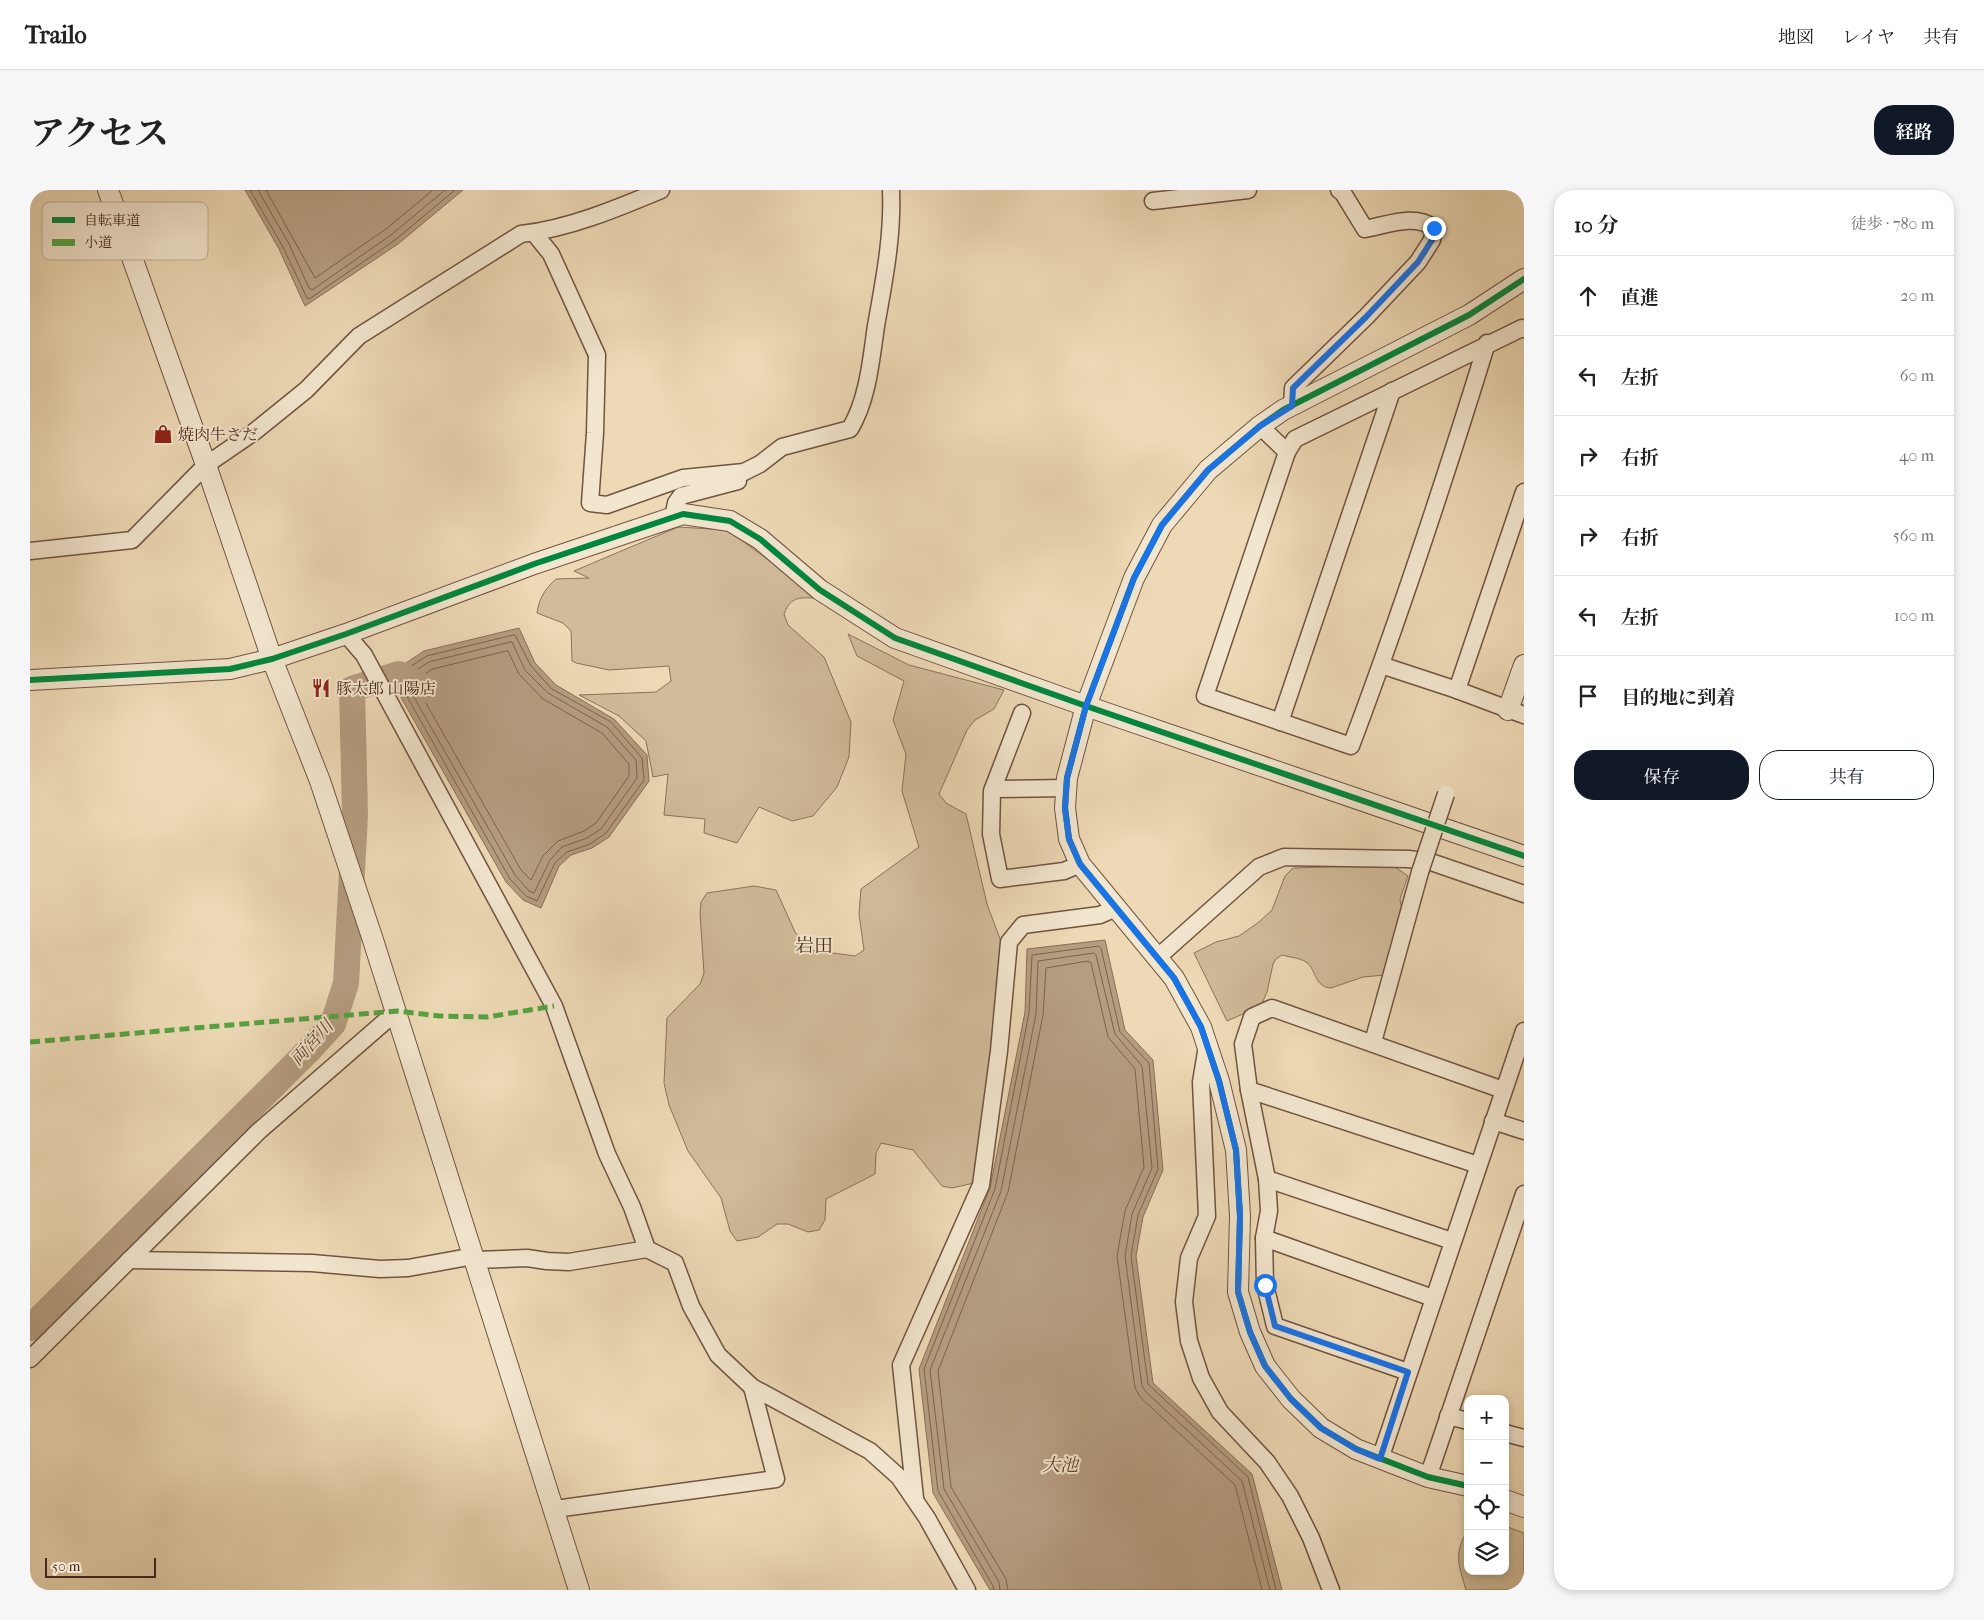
<!DOCTYPE html>
<html lang="ja">
<head>
<meta charset="utf-8">
<style>
  :root { --surface:#fff; --page:#f6f6f6; --text:#222; --muted:#767676; --line:#e0e0e0; --accent:#111827 }
  body { margin:0; font-family:"IM FELL French Canon","Noto Serif JP",serif; background:var(--page); color:var(--text) }
  .controls { position:absolute; right:15px; bottom:15px; display:grid; overflow:hidden; border-radius:10px; box-shadow:0 2px 8px #0003 }
  .controls button { width:45px; height:45px; display:grid; place-items:center; padding:0; border:0; border-bottom:1px solid var(--line); background:var(--surface); color:var(--text); font:25px sans-serif }
  .scale { position:absolute; left:15px; bottom:12px; width:111px; box-sizing:border-box; padding-left:5px; border:2px solid #472819; border-top:0; font-size:14px; line-height:18px; white-space:nowrap; color:#472819; -webkit-text-stroke:4px #f3e6cf; paint-order:stroke }
  .stop { position:absolute; width:15px; height:15px; margin:-11px; border:4px solid #1a73e8; border-radius:50%; background:#fff }
  .stop.end { background:#1a73e8; border-color:#fff; box-shadow:0 1px 5px #0008 }
  .list { margin:0; padding:0; list-style:none }
  h2 { display:flex; justify-content:space-between; align-items:center; height:65px; margin:0; padding:0 20px; font-size:21px }
  h2 small { font-size:16px; font-weight:400; color:var(--muted) }
  .list li { display:grid; grid-template-columns:32px 1fr auto; gap:15px; align-items:center; box-sizing:border-box; height:80px; padding:0 20px; border-top:1px solid var(--line) }
  .list b { display:block; font-size:19px; white-space:nowrap }
  .list em { font-size:16px; font-style:normal; color:var(--muted) }
  .actions { display:flex; gap:10px; padding:15px 20px }
  .actions a { flex:1; padding:11px 0; border:1px solid var(--accent); border-radius:20px; text-align:center; font-size:18px; color:var(--accent) }
  .actions .main { background:var(--accent); color:#fff }
  .icon { flex:none; width:28px; height:28px; fill:none; stroke:currentColor; stroke-width:2; stroke-linecap:round; stroke-linejoin:round }
  .map { position:relative; flex:none; width:1494px; height:1400px; overflow:hidden; border-radius:20px }
  header { display:flex; align-items:center; gap:30px; box-sizing:border-box; height:70px; padding:0 25px; background:var(--surface); border-bottom:1px solid var(--line) }
  header strong { font-size:24px }
  nav { display:flex; gap:28px; margin-inline-start:auto; font-size:18px }
  .intro { display:flex; align-items:center; justify-content:space-between; box-sizing:border-box; height:120px; padding:0 30px }
  h1 { margin:0; font-size:35px }
  .button { padding:12px 22px; border-radius:20px; background:var(--accent); color:#fff; font-size:18px; font-weight:700 }
  main { display:flex; gap:30px; padding:0 30px }
  aside { flex:1; background:var(--surface); border-radius:20px; box-shadow:0 2px 8px #0003 }
  .map>svg:first-child { display:block }
  .green { fill:#d1bb9a; stroke:#8c725a }
  .water { fill:#b59d80; stroke:#896e57 }
  .lines { fill:none; stroke-linecap:round; stroke-linejoin:round }
  .shore { stroke:#7e624c; stroke-width:1 }
  .river { stroke:#b59d80; stroke-width:26 }
  .minor-casing { stroke:#705440; stroke-width:19 }
  .tertiary-casing { stroke:#705440; stroke-width:22 }
  .minor { stroke:#f3e6cf; stroke-width:16 }
  .tertiary { stroke:#f3e6cf; stroke-width:20 }
  .minor-bridge-casing { stroke:#705440; stroke-width:19; stroke-linecap:butt }
  .minor-bridge { stroke:#f3e6cf; stroke-width:16 }
  .quiet { stroke:#55a340; stroke-width:5; stroke-dasharray:10 5; stroke-linecap:butt }
  .cycleway-casing { stroke:#f3e6cf; stroke-width:9 }
  .cycleway { stroke:#00873e; stroke-width:6 }
  .route { stroke:#1a73e8; stroke-width:6 }
  .labels { text-anchor:middle; dominant-baseline:central; stroke-width:4; stroke-linejoin:round; paint-order:stroke }
  .poi-label { font-size:16px; fill:#472819; stroke:#f3e6cf; text-anchor:start }
  .water-label { font-size:18px; font-style:italic; fill:#624533; stroke:#f3e6cf }
  .quarter-label { font-size:19px; fill:#472819; stroke:#f3e6cf }
  .key { fill:#f3e6cf; stroke:#bfad98; stroke-width:1 }
  .key-label { font-size:14px; fill:#472819 }
</style>
</head>
<body>
<header>
<strong>Trailo</strong>
<nav><a>地図</a><a>レイヤ</a><a>共有</a></nav>
</header>
<div class="intro"><h1>アクセス</h1><a class="button">経路</a></div>
<main>
<div class="map">
<svg width="1494" height="1400" viewBox="0 0 1494 1400">
  <rect width="100%" height="100%" fill="#edd9b5"/>
  <filter id="stains"><feTurbulence type="fractalNoise" baseFrequency=".004" numOctaves="4"/><feColorMatrix values="0 0 0 0 .2 0 0 0 0 .09 0 0 0 0 .02 0 0 0 .5 -.17"/></filter>
  <radialGradient id="worn" r=".72"><stop offset=".6" stop-color="#630" stop-opacity="0"/><stop offset="1" stop-color="#630" stop-opacity=".3"/></radialGradient>
  <!-- green -->
  <g class="green">
    <path d="M648,337L698,340L789,408C771,408 761,405 754,424L758,435L794,467L821,532L819,567L807,597L783,626L762,631L729,617L707,653L674,643L675,629L634,625L638,584L623,587L616,551L589,526L549,505L626,502L641,491L639,476L579,480L546,473L542,471L541,441L533,433L507,423C509,408 515,399 526,389L559,388L544,381Z"/>
    <polygon points="818,444 879,475 974,500 964,519 945,530 937,540 909,604 916,613 936,624 957,714 973,757 944,993 922,998 912,996 883,960 851,953 846,963 845,984 796,1009 795,1030 789,1040 778,1042 758,1034 747,1034 728,1047 707,1051 700,1041 691,1008 658,961 639,915 634,893 637,828 670,794 674,783 670,724 671,712 677,703 724,696 746,700 765,742 780,760 825,766 834,760 829,724 831,699 889,657 872,601 876,564 863,530 874,491 827,466"/>
    <path d="M1362,675L1378,686L1370,709L1373,725L1355,785L1333,787L1301,798C1284,797 1287,780 1276,772C1270,768 1259,767 1252,765L1246,769L1243,774L1237,802L1231,816L1197,831L1164,763L1186,752L1209,746L1229,732L1242,720L1255,686L1263,678Z"/>
    <path d="M1475,1336L1494,1343V1400H1436C1429,1376 1423,1363 1438,1340V1381H1475Z"/>
  </g>
  <!-- water -->
  <g class="water">
    <polygon points="215,0 433,0 368,54 275,116 249,59"/>
    <polygon points="489,438 505,473 526,495 584,529 617,565 619,591 579,647 562,658 541,665 529,676 511,718 493,710 476,692 365,497 370,477 394,461"/>
    <polygon points="1075,750 1095,840 1123,870 1133,980 1113,1027 1106,1066 1123,1193 1222,1284 1252,1400 960,1400 903,1303 889,1179 960,998 995,822 997,759"/>
  </g>
  <g class="lines">
    <!-- shore -->
    <g class="shore">
      <polyline points="220,0 253,57 277,108 279,109 365,50 425,0"/>
      <polyline points="228,0 259,54 279,98 282,100 361,45 415,0"/>
      <polyline points="236,0 285,88 356,39 403,0"/>
      <polygon points="485,445 501,476 522,499 581,532 612,568 614,590 576,643 560,654 537,662 525,673 507,711 496,706 480,689 371,496 375,480 397,466"/>
      <polygon points="482,452 495,480 518,503 577,537 606,570 607,588 571,639 557,648 532,657 520,670 504,703 499,701 485,685 377,495 380,484 399,472"/>
      <polygon points="478,461 489,484 513,509 572,543 599,574 599,586 566,633 554,641 528,651 513,666 501,690 491,680 385,494 387,489 403,479"/>
      <polyline points="964,1400 963,1396 908,1301 894,1179 965,999 999,823 1002,765 1069,756 1071,758 1090,842 1119,873 1128,979 1108,1025 1101,1066 1118,1194 1218,1287 1246,1400"/>
      <polyline points="970,1400 969,1392 914,1299 900,1180 971,1001 1006,824 1008,771 1064,763 1066,765 1085,844 1112,876 1122,978 1102,1024 1095,1066 1112,1196 1116,1202 1212,1291 1240,1400"/>
      <polyline points="978,1400 976,1389 921,1297 908,1181 978,1002 1013,825 1016,778 1058,771 1061,773 1078,847 1105,879 1114,977 1095,1021 1087,1066 1105,1198 1110,1207 1205,1295 1232,1400"/>
    </g>
    <!-- river -->
    <polyline class="river" points="0,1138 281,858 303,834 316,793 325,625 322,499 369,484 399,500"/>
    <!-- minor casing -->
    <g class="minor-casing">
      <g id="minor">
        <polyline points="1123,11 1218,0"/>
        <path d="M504,43L521,64L567,165L565,243L560,313L577,315L653,288L714,282L730,274L752,257L820,239C838,209 841,170 846,136C854,91 863,46 861,0"/>
        <path d="M1457,153C1415,289 1371,423 1321,556L1175,506L1257,262L1265,249L1492,138L1494,139"/>
        <path d="M1262,216L1263,198L1336,127L1388,72L1402,50L1404,38C1385,23 1357,35 1335,39L1313,3L1309,0"/>
        <polyline points="1230,236 1257,262"/>
        <polyline points="643,328 646,313 651,306 708,291"/>
        <path d="M0,361L102,350L176,275L224,242L276,200L329,146L491,44C538,39 588,18 631,0"/>
        <polyline points="316,444 334,465 524,816 577,964 602,1017 617,1059 645,1073 661,1116 688,1165 722,1197 840,1261 869,1287 897,1328 937,1400"/>
        <polyline points="1351,475 1427,500 1494,525"/>
        <polyline points="1427,500 1494,302"/>
        <polyline points="992,523 962,601 961,644 970,689 1034,681 1050,674"/>
        <polyline points="1250,532 1362,201"/>
        <polyline points="963,599 1036,598"/>
        <polyline points="1127,768 1229,677 1254,667 1379,669 1401,672 1494,704"/>
        <polyline points="1343,852 1390,682"/>
        <polyline points="1177,856 1171,892 1177,1026 1159,1068 1154,1112 1159,1151 1171,1188 1190,1222 1237,1272 1260,1306 1281,1348 1301,1400"/>
        <polyline points="1219,900 1448,975"/>
        <polyline points="1463,931 1494,941"/>
        <polyline points="1237,989 1422,1051"/>
        <polyline points="1234,1048 1403,1108"/>
        <polyline points="99,1070 282,1073 350,1079 378,1078 444,1066"/>
        <polyline points="446,1070 497,1068 517,1071 539,1072 617,1059"/>
        <polyline points="0,1169 229,941 367,821"/>
        <polyline points="1378,1182 1245,1136 1235,1095 1234,1048 1239,1021 1237,989 1219,900 1213,854 1222,827 1242,818 1473,900"/>
        <polyline points="1418,1226 1438,1231"/>
        <polyline points="1475,1243 1494,1248"/>
        <polyline points="1350,1269 1494,841"/>
        <polyline points="1398,1287 1494,1004"/>
        <polyline points="885,1308 871,1175 951,995 969,861 979,752 993,735 1070,725 1086,718"/>
        <polyline points="525,1319 746,1289 722,1197"/>
      </g>
    </g>
    <!-- tertiary casing -->
    <g class="tertiary-casing">
      <g id="tertiary">
        <polyline points="78,0 176,275 242,469 290,591 343,750 549,1400"/>
        <polyline points="0,490 200,479 242,469 316,444 504,374 653,324 700,331 730,349 790,400 865,448 1056,516 1494,666"/>
        <polyline points="1478,520 1494,475"/>
        <polyline points="1438,1296 1398,1287 1326,1259 1291,1238 1261,1209 1235,1176 1220,1142 1208,1102 1210,1026 1206,960 1189,891 1171,837 1144,788 1050,674 1039,649 1035,618 1037,588 1056,516 1104,388 1132,335 1178,280 1230,236 1253,220 1439,125 1494,89"/>
        <polyline points="1475,1310 1494,1317"/>
      </g>
    </g>
    <!-- minor -->
    <use href="#minor" class="minor"/>
    <!-- tertiary -->
    <use href="#tertiary" class="tertiary"/>
    <!-- minor-bridge casing -->
    <g class="minor-bridge-casing">
      <polyline id="minor-bridge" points="1390,682 1416,604"/>
    </g>
    <!-- minor-bridge -->
    <use href="#minor-bridge" class="minor-bridge"/>
    <!-- quiet -->
    <polyline class="quiet" points="0,852 367,821 409,826 457,827 524,816"/>
    <!-- cycleway casing -->
    <g class="cycleway-casing">
      <g id="cycleway">
        <polyline points="0,490 200,479 242,469 316,444 504,374 653,324 700,331 730,349 790,400 865,448 1056,516 1494,666"/>
        <polyline points="1438,1296 1398,1287 1326,1259 1291,1238 1261,1209 1235,1176 1220,1142 1208,1102 1210,1026 1206,960 1189,891 1171,837 1144,788 1050,674 1039,649 1035,618 1037,588 1056,516 1104,388 1132,335 1178,280 1230,236 1253,220 1439,125 1494,89"/>
      </g>
    </g>
    <!-- cycleway -->
    <use href="#cycleway" class="cycleway"/>
  </g>
  <g class="lines">
    <!-- route -->
    <polyline class="route" points="1235,1095 1245,1136 1378,1182 1350,1269 1326,1259 1291,1238 1261,1209 1235,1176 1220,1142 1208,1102 1210,1026 1206,960 1189,891 1171,837 1144,788 1050,674 1039,649 1035,618 1037,588 1056,516 1104,388 1132,335 1178,280 1230,236 1262,216 1263,198 1336,127 1388,72 1402,50 1404,38"/>
  </g>
  <!-- icons -->
  <defs>
    <g id="shop-bare" transform="scale(1.5)"><path d="M-5-2.5h2.3a2.7 3.5 0 0 1 5.4 0H5L5.5 6h-11ZM-1.5-2.5h3a1.5 2.3 0 0 0-3 0Z" fill="#8f2418" stroke="#f3e6cf" stroke-width="2.5" paint-order="stroke"/></g>
    <g id="restaurant-bare" transform="scale(1.5)"><path d="M-5-6h1v4h1v-4h1v4h1v-4h1v5L-1.5 .5V6h-2V.5L-5-1ZM5-6V6H3V1.5H1.5Q1.5-4 5-6Z" fill="#8f2418" stroke="#f3e6cf" stroke-width="2.5" paint-order="stroke"/></g>
  </defs>
  <g fill-rule="evenodd">
    <use href="#shop-bare" x="133" y="244"/>
    <use href="#restaurant-bare" x="291" y="498"/>
  </g>
  <g class="labels">
    <!-- poi labels -->
    <g class="poi-label">
      <text x="148" y="244">焼肉牛さだ</text>
      <text x="306" y="498">豚太郎 山陽店</text>
    </g>
    <!-- water labels -->
    <g class="water-label">
      <text transform="translate(282 853) rotate(-48)">両宮川</text>
      <text x="1030" y="1275">大池</text>
    </g>
    <!-- quarter labels -->
    <g class="quarter-label">
      <text x="784" y="756">岩田</text>
    </g>
  </g>
  <!-- legend -->
  <rect x="12" y="12" width="166" height="58" rx="8" class="key"/>
  <rect x="22" y="27" width="23" height="6" fill="#00873e"/>
  <rect x="22" y="49" width="23" height="7" fill="#55a340"/>
  <g class="key-label">
    <text x="54" y="35">自転車道</text>
    <text x="54" y="57">小道</text>
  </g>
  <rect width="100%" height="100%" filter="url(#stains)"/>
  <rect width="100%" height="100%" fill="url(#worn)"/>
</svg>
<div class="controls">
<button>+</button>
<button>−</button>
<button><svg class="icon" aria-label="locate" viewBox="0 0 24 24"><circle cx="12" cy="12" r="6"/><path d="M12 2v4M12 18v4M2 12h4M18 12h4"/></svg></button>
<button><svg class="icon" aria-label="layers" viewBox="0 0 24 24"><path d="M12 4l9 5-9 5-9-5zM3 14l9 5 9-5"/></svg></button>
</div>
<div class="scale">50 m</div>
<div class="stop" style="left:1235px;top:1095px"></div>
<div class="stop end" style="left:1404px;top:38px"></div>
</div>
<aside>
<h2>10 分<small>徒歩 · 780 m</small></h2>
<ul class="list">
<li><svg class="icon" aria-label="ahead" viewBox="0 0 24 24"><path d="M12 20V5M6 11l6-6 6 6"/></svg><div><b>直進</b></div><em>20 m</em></li>
<li><svg class="icon" aria-label="left" viewBox="0 0 24 24"><path d="M17 20v-9H6M10 6l-5 5 5 5"/></svg><div><b>左折</b></div><em>60 m</em></li>
<li><svg class="icon" aria-label="right" viewBox="0 0 24 24"><path d="M7 20v-9h11M14 6l5 5-5 5"/></svg><div><b>右折</b></div><em>40 m</em></li>
<li><svg class="icon" aria-label="right" viewBox="0 0 24 24"><path d="M7 20v-9h11M14 6l5 5-5 5"/></svg><div><b>右折</b></div><em>560 m</em></li>
<li><svg class="icon" aria-label="left" viewBox="0 0 24 24"><path d="M17 20v-9H6M10 6l-5 5 5 5"/></svg><div><b>左折</b></div><em>100 m</em></li>
<li><svg class="icon" aria-label="arrive" viewBox="0 0 24 24"><path d="M6 21V4h12l-3 4 3 4H6"/></svg><div><b>目的地に到着</b></div></li>
</ul>
<div class="actions"><a class="main">保存</a><a>共有</a></div>
</aside>
</main>
</body>
</html>
